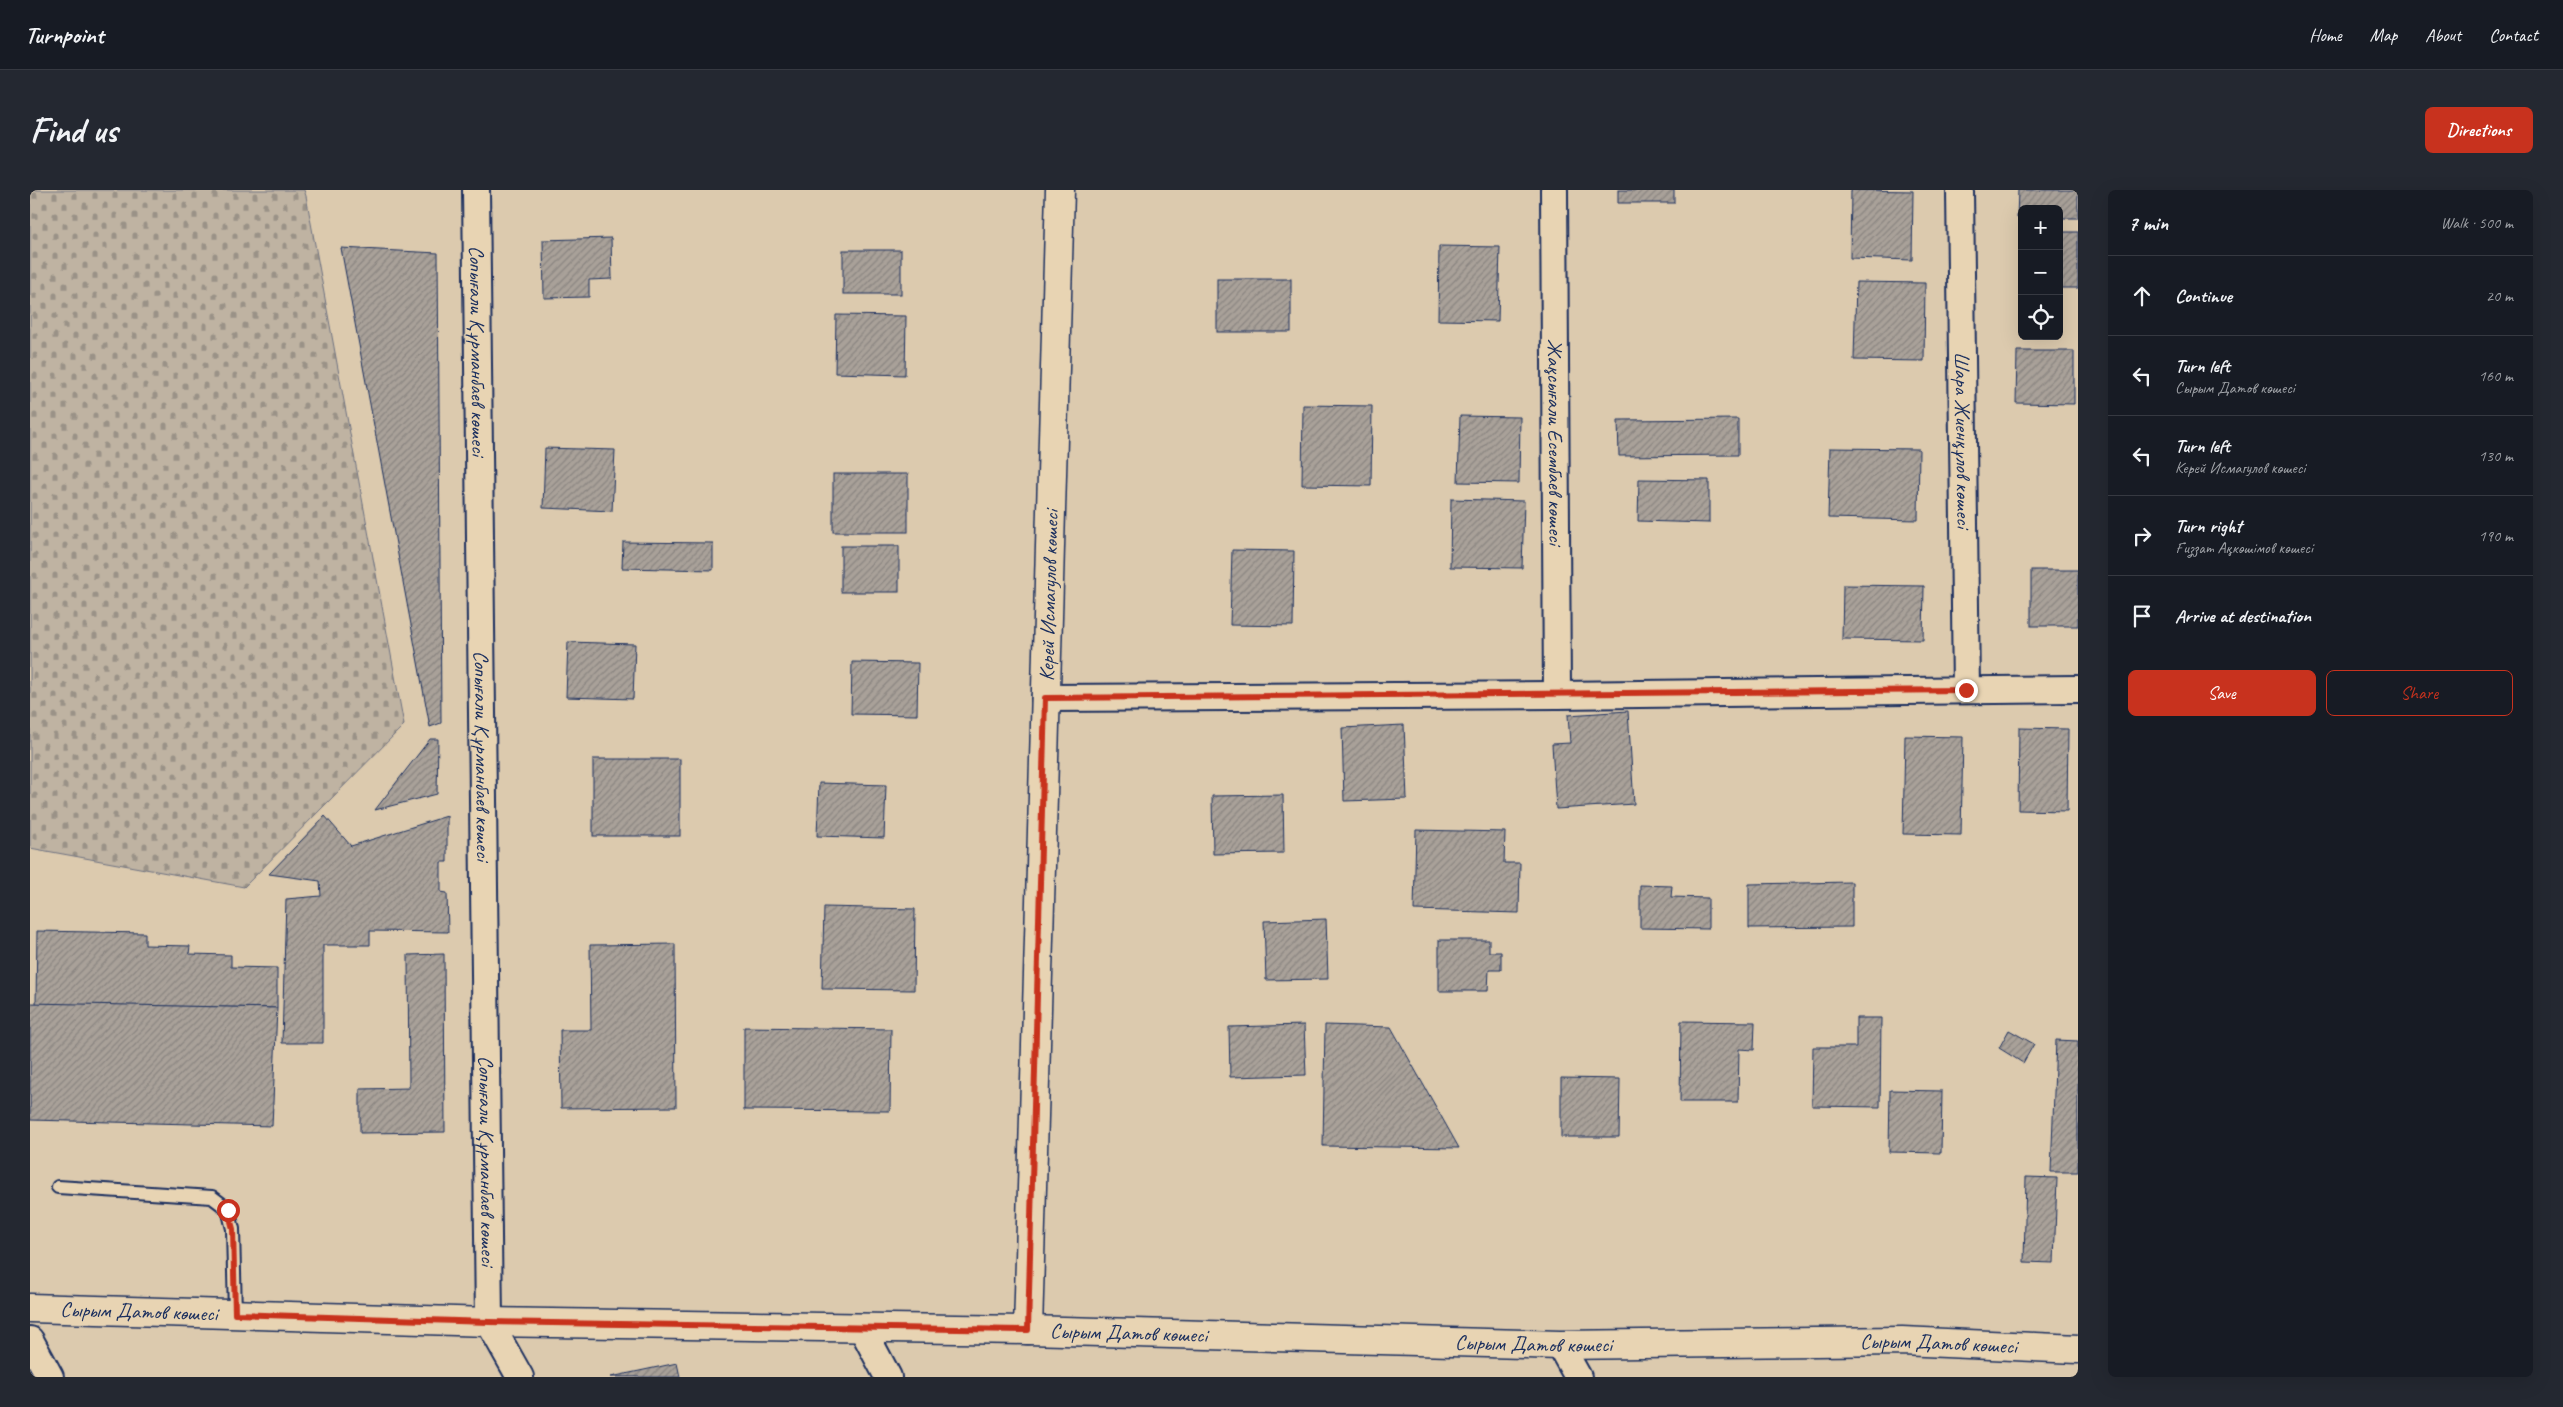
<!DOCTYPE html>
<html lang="en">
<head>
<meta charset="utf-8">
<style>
  :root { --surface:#171b24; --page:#242831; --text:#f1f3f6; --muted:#9ea1a6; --line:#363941; --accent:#c8321e }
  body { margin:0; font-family:Caveat,sans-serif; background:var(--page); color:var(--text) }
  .controls { position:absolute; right:15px; top:15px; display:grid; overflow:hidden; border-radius:8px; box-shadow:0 5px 20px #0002 }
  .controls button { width:45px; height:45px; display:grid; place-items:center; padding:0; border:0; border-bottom:1px solid var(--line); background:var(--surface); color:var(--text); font:25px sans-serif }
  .stop { position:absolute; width:15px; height:15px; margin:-11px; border:4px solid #c8321e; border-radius:50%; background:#fff }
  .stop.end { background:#c8321e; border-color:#fff; box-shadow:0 1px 5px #0008 }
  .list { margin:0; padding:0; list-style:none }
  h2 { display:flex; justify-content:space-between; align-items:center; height:65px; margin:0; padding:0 20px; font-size:21px }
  h2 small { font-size:16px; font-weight:400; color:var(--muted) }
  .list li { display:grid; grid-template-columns:32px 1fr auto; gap:15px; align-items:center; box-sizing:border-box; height:80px; padding:0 20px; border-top:1px solid var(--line) }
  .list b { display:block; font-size:19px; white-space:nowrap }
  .list p { margin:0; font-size:16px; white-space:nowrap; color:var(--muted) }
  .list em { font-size:16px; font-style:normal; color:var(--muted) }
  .actions { display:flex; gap:10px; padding:15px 20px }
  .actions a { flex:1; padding:11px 0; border:1px solid var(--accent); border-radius:8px; text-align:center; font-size:18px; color:var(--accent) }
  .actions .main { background:var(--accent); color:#fff }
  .icon { flex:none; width:28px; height:28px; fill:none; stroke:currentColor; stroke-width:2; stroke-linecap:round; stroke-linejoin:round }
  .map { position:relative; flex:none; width:2048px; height:1187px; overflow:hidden; border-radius:8px }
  header { display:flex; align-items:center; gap:30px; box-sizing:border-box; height:70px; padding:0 25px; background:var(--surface); border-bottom:1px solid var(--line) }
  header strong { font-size:24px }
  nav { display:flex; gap:28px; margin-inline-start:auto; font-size:18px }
  .intro { display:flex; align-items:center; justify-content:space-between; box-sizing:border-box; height:120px; padding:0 30px }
  h1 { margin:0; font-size:35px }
  .button { padding:12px 22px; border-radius:8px; background:var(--accent); color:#fff; font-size:18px; font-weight:700 }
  main { display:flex; gap:30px; padding:0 30px }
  aside { flex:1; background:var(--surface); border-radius:8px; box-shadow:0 5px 20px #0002 }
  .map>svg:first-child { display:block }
  .cemetery { fill:url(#cemetery-stones); stroke:#6d7180 }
  .building { fill:url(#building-hatch); stroke:#1b2f5e }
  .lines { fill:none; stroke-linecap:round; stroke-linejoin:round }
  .lane-casing { stroke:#1b2f5e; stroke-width:16 }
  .street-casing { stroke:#1b2f5e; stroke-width:30 }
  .secondary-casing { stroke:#1b2f5e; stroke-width:31 }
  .lane { stroke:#e8d4b3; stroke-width:12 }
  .street { stroke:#e8d4b3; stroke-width:26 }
  .secondary { stroke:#e8d4b3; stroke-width:28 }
  .route { stroke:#c8321e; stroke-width:6 }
  .labels { text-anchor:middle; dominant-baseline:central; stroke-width:4.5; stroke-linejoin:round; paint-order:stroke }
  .street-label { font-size:21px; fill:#1b2f5e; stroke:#e8d4b3 }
</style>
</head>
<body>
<header>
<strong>Turnpoint</strong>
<nav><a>Home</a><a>Map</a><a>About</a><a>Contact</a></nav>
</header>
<div class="intro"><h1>Find us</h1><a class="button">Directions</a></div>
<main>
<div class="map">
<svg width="2048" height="1187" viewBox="0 0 2048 1187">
  <defs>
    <pattern id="cemetery-stones" width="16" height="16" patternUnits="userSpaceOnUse" patternTransform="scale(1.25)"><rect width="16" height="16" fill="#bfb3a2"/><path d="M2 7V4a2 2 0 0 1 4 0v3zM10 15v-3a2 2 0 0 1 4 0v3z" fill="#9a9287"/></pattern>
    <pattern id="building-hatch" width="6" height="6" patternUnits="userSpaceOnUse" patternTransform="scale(1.25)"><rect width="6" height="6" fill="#a9a199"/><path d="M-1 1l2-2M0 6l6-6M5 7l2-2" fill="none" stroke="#898480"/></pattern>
  </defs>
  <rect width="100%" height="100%" fill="#dccaae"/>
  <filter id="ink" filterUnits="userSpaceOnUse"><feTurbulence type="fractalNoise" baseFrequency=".02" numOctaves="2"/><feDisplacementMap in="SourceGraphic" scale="10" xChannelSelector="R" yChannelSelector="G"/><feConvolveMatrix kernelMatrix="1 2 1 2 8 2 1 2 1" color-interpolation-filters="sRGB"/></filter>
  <g filter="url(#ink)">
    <!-- cemetery -->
    <polygon class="cemetery" points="0,0 274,0 276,6 374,535 214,697 0,658"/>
    <!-- building -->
    <g class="building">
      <rect x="1588" y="0" width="56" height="13"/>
      <polygon points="1821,0 1883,1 1882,70 1820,68"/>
      <polygon points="1988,0 2048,0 2048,28 2029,28 2029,19 1992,19 1992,28 1987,28"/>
      <rect x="2029" y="42" width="19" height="56"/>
      <polygon points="581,48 582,89 559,90 559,107 514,108 513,50"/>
      <polygon points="1409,56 1470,57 1468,131 1408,130"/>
      <polygon points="311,58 408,63 411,533 400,537"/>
      <rect x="813" y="60" width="58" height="44"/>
      <rect x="1187" y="89" width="74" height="53"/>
      <polygon points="1826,92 1895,93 1894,171 1824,170"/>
      <polygon points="806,125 876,126 875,185 805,183"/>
      <polygon points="1987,161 2044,161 2044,214 1986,213"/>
      <polygon points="1273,215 1342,216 1341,296 1272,295"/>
      <polygon points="1430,226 1490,227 1489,293 1428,292"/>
      <polygon points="1708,229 1708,265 1589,266 1588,230"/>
      <polygon points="515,258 585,260 582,321 513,318"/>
      <polygon points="1800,258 1889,259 1888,330 1798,328"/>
      <rect x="803" y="284" width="75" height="58"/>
      <polygon points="1609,289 1679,290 1679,333 1608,331"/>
      <polygon points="1421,309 1494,311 1492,378 1420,377"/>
      <polygon points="593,352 683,353 683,380 592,378"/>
      <rect x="811" y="356" width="58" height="46"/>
      <polygon points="1202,360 1264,361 1263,436 1200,435"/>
      <rect x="2001" y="380" width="47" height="56"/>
      <polygon points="1813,395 1894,396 1893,450 1812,449"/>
      <polygon points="538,452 605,454 603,509 536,507"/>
      <polygon points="822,472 888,473 887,525 821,524"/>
      <polygon points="1598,521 1604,614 1526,619 1522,554 1540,553 1538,525"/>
      <polygon points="1374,535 1377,609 1314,611 1312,538"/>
      <polygon points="1989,538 2038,539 2037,621 1988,620"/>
      <polygon points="1875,546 1933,547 1931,645 1873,644"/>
      <polygon points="400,549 408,549 407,604 345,620"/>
      <rect x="563" y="569" width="87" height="77"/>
      <polygon points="789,593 856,595 854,648 787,646"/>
      <polygon points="1253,605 1254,663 1183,664 1182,606"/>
      <polygon points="295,626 321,656 417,626 417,672 411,672 411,702 417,703 418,742 340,741 340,755 293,755 293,853 252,853 256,709 291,706 290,691 239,684"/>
      <polygon points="1386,640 1475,642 1474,673 1490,673 1489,723 1384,720"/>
      <polygon points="1822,692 1822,737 1719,738 1719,694"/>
      <polygon points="1610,695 1642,696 1641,707 1678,708 1678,739 1610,738"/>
      <polygon points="794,717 885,719 884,800 792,799"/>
      <polygon points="1296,729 1298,789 1236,790 1234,731"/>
      <polygon points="7,741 115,743 115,755 160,756 159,764 201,765 201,777 247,778 247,818 6,814"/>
      <polygon points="1409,750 1459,750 1459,762 1471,762 1471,780 1459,780 1458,801 1409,801"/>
      <polygon points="645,754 646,917 531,918 530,840 561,840 560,755"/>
      <polygon points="414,764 415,942 330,943 330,899 379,898 378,765"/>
      <polygon points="0,813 247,818 242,936 0,930"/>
      <polygon points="1826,828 1851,828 1850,917 1782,916 1783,857 1826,857"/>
      <polygon points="1651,831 1725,832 1724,860 1709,859 1708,912 1650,912"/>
      <polygon points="1274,835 1276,885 1200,887 1199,837"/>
      <polygon points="1295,835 1361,837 1429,958 1293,956"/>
      <polygon points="714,837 861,839 860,921 714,920"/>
      <polygon points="1979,840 2004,854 1993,873 1969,858"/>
      <polygon points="2026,850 2048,851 2048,982 2021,982"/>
      <polygon points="1531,888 1590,889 1589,947 1531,947"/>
      <polygon points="1860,900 1912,901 1911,963 1859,962"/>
      <polygon points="1996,987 2027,988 2024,1073 1994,1072"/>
      <polygon points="647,1173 650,1187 581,1187"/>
    </g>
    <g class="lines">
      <!-- lane casing -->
      <g class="lane-casing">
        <polyline id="lane" points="28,997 182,1007 198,1019 203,1039 205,1124"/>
      </g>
      <!-- street casing -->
      <g class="street-casing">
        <g id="street">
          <path id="s1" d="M446,0L459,1132L490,1187"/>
          <path id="s2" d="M1524,0L1527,505"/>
          <path id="s3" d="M1930,0L1936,500"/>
          <polyline points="1015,508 1527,505 2048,499"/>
          <polyline points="832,1138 858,1187"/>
          <polyline points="0,1150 20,1187"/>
          <polyline points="1530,1155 1548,1187"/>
        </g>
      </g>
      <!-- secondary casing -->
      <g class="secondary-casing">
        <g id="secondary">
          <path id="s4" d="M0,1118L459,1132L998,1140L1530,1155L1872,1151L2048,1159"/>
          <path id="s5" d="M998,1140L1030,0"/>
        </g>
      </g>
      <!-- lane -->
      <use href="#lane" class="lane"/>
      <!-- street -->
      <use href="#street" class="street"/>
      <!-- secondary -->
      <use href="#secondary" class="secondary"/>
    </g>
  </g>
  <g class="lines" filter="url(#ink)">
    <!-- route -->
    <polyline class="route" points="198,1020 203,1039 205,1124 459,1132 998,1140 1015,508 1936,500"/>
  </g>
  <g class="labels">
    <!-- street labels -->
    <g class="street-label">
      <text stroke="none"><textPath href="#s1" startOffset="161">Сопығали Құрманбаев көшесі</textPath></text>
      <text stroke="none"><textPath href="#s3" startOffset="250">Шара Жиенқұлов көшесі</textPath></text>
      <text stroke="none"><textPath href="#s2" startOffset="252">Жақсығали Есембаев көшесi</textPath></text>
      <text stroke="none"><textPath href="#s5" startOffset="735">Керей Исмагулов көшесі</textPath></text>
      <text stroke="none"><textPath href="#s1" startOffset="566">Сопығали Құрманбаев көшесі</textPath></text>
      <text stroke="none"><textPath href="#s1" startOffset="971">Сопығали Құрманбаев көшесі</textPath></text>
      <text stroke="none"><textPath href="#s4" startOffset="109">Сырым Датов көшесі</textPath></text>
      <text stroke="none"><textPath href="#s4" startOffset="1099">Сырым Датов көшесі</textPath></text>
      <text stroke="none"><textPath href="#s4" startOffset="1504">Сырым Датов көшесі</textPath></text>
      <text stroke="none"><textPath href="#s4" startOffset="1909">Сырым Датов көшесі</textPath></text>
    </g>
  </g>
</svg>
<div class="controls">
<button>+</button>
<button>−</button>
<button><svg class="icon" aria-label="locate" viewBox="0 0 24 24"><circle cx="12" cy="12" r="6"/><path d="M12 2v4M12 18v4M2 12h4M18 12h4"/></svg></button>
</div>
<div class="stop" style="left:198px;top:1020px"></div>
<div class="stop end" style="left:1936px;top:500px"></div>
</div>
<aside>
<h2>7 min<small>Walk · 500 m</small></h2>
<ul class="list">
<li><svg class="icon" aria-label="ahead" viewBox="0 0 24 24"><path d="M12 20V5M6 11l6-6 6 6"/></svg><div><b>Continue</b></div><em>20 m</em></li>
<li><svg class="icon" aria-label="left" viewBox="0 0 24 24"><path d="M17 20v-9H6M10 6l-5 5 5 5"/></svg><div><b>Turn left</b><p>Сырым Датов көшесі</p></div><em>160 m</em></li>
<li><svg class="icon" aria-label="left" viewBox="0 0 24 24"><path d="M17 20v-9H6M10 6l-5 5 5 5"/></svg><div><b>Turn left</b><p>Керей Исмагулов көшесі</p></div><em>130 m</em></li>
<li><svg class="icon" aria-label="right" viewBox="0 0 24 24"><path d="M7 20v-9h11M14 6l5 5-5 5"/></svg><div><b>Turn right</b><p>Ғиззат Ақкөшімов көшесi</p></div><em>190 m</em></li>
<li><svg class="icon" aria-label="arrive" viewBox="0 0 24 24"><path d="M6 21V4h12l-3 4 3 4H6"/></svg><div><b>Arrive at destination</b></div></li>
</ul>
<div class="actions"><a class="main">Save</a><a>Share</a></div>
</aside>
</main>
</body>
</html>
